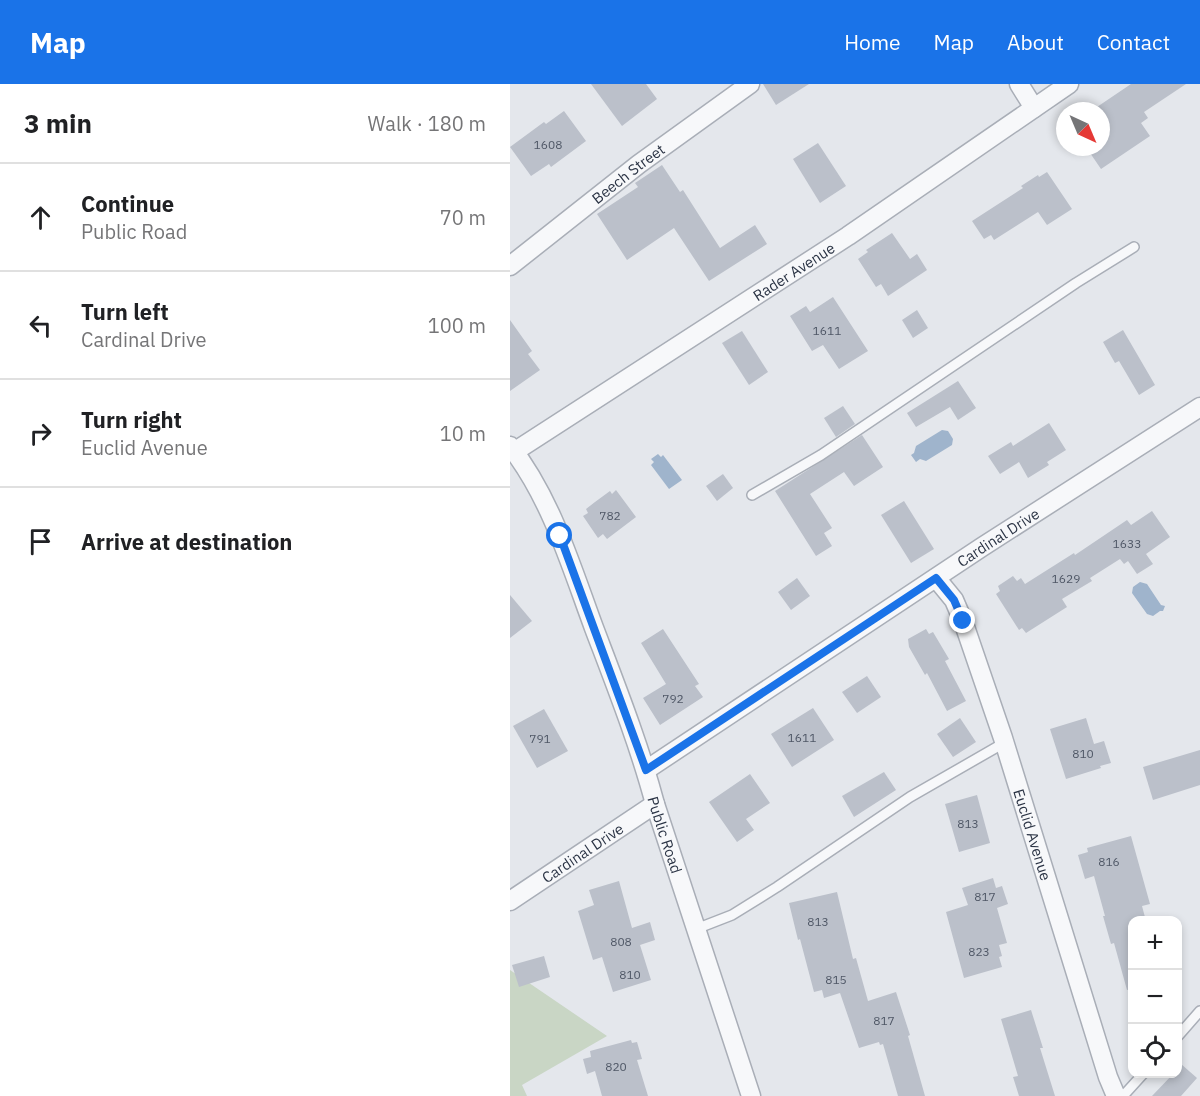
<!DOCTYPE html>
<html lang="en">
<head>
<meta charset="utf-8">
<style>
  :root { --surface:#fff; --page:#f2f2f2; --text:#202124; --muted:#757577; --line:#e0e0e0; --accent:#1a73e8 }
  body { margin:0; font-family:"IBM Plex Sans",sans-serif; background:var(--page); color:var(--text) }
  .controls { position:absolute; right:18px; bottom:18px; display:grid; overflow:hidden; border-radius:12px; box-shadow:0 3px 9px #0003 }
  .controls button { width:54px; height:54px; display:grid; place-items:center; padding:0; border:0; border-bottom:2px solid var(--line); background:var(--surface); color:var(--text); font:30px sans-serif }
  .compass { position:absolute; left:546px; top:18px; width:54px; height:54px; border-radius:50%; background:var(--surface); box-shadow:0 3px 9px #0003; rotate:136deg }
  .stop { position:absolute; width:18px; height:18px; margin:-14px; border:4px solid #1a73e8; border-radius:50%; background:#fff }
  .stop.end { background:#1a73e8; border-color:#fff; box-shadow:0 2px 6px #0008 }
  .list { margin:0; padding:0; list-style:none }
  h2 { display:flex; justify-content:space-between; align-items:center; height:78px; margin:0; padding:0 24px; font-size:26px }
  h2 small { font-size:20px; font-weight:400; color:var(--muted) }
  .list li { display:grid; grid-template-columns:39px 1fr auto; gap:18px; align-items:center; box-sizing:border-box; height:108px; padding:0 24px; border-top:2px solid var(--line) }
  .list b { display:block; font-size:22px; white-space:nowrap }
  .list p { margin:0; font-size:20px; white-space:nowrap; color:var(--muted) }
  .list em { font-size:20px; font-style:normal; color:var(--muted) }
  .icon { flex:none; width:33px; height:33px; fill:none; stroke:currentColor; stroke-width:2; stroke-linecap:round; stroke-linejoin:round }
  .map { position:relative; flex:none; width:690px; height:1012px; overflow:hidden }
  header { display:flex; align-items:center; gap:36px; box-sizing:border-box; height:84px; padding:0 30px; background:var(--accent); color:#fff }
  header strong { font-size:28px }
  nav { display:flex; gap:33px; margin-inline-start:auto; font-size:21px }
  main { display:flex }
  aside { flex:1; background:var(--surface) }
  .map>svg:first-child { display:block }
  .green { fill:#c9d6c5 }
  .water { fill:#9fb4cc }
  .building { fill:#bbc0ca }
  .lines { fill:none; stroke-linecap:round; stroke-linejoin:round }
  .lane-casing { stroke:#a9aeb7; stroke-width:12 }
  .street-casing { stroke:#a9aeb7; stroke-width:21 }
  .lane { stroke:#f7f8fa; stroke-width:9 }
  .street { stroke:#f7f8fa; stroke-width:18 }
  .route { stroke:#1a73e8; stroke-width:8 }
  .labels { text-anchor:middle; dominant-baseline:central; stroke-width:4.5; stroke-linejoin:round; paint-order:stroke }
  .number-label { font-size:12px; fill:#4f5766 }
  .street-label { font-size:15px; fill:#2b3445; stroke:#f4f6f9 }
</style>
</head>
<body>
<header>
<strong>Map</strong>
<nav><a>Home</a><a>Map</a><a>About</a><a>Contact</a></nav>
</header>
<main>
<aside>
<h2>3 min<small>Walk · 180 m</small></h2>
<ul class="list">
<li><svg class="icon" aria-label="ahead" viewBox="0 0 24 24"><path d="M12 20V5M6 11l6-6 6 6"/></svg><div><b>Continue</b><p>Public Road</p></div><em>70 m</em></li>
<li><svg class="icon" aria-label="left" viewBox="0 0 24 24"><path d="M17 20v-9H6M10 6l-5 5 5 5"/></svg><div><b>Turn left</b><p>Cardinal Drive</p></div><em>100 m</em></li>
<li><svg class="icon" aria-label="right" viewBox="0 0 24 24"><path d="M7 20v-9h11M14 6l5 5-5 5"/></svg><div><b>Turn right</b><p>Euclid Avenue</p></div><em>10 m</em></li>
<li><svg class="icon" aria-label="arrive" viewBox="0 0 24 24"><path d="M6 21V4h12l-3 4 3 4H6"/></svg><div><b>Arrive at destination</b></div></li>
</ul>
</aside>
<div class="map">
<svg width="690" height="1012" viewBox="0 0 690 1012">
  <rect width="100%" height="100%" fill="#e4e7ec"/>
  <!-- green -->
  <polygon class="green" points="0,886 97,952 12,1001 17,1012 0,1012"/>
  <!-- water -->
  <g class="water">
    <polygon points="432,346 438,347 443,355 442,361 416,377 410,375 406,378 401,371 404,369 406,362"/>
    <polygon points="148,370 151,373 153,371 172,396 159,405 141,381 144,378 141,375"/>
    <polygon points="630,498 637,500 651,521 655,522 653,527 650,527 643,532 637,530 622,509 623,503"/>
  </g>
  <!-- building -->
  <g class="building">
    <polygon points="81,0 136,0 147,15 112,42"/>
    <polygon points="253,0 299,0 266,21"/>
    <polygon points="621,0 676,0 634,28 638,34 631,39 640,52 591,85 576,63 591,63 591,27 587,23"/>
    <polygon points="54,27 76,57 41,83 39,80 21,92 0,63 34,38 36,40"/>
    <polygon points="308,59 336,102 310,119 283,75"/>
    <polygon points="152,81 170,108 173,106 210,164 245,141 257,160 199,197 164,144 117,176 87,130 128,103 125,99"/>
    <polygon points="537,88 562,125 537,141 528,128 484,156 481,151 474,155 462,137 513,104 511,102 528,91 529,93"/>
    <polygon points="382,149 400,175 407,170 417,186 378,212 371,200 366,203 348,175 358,168 356,166"/>
    <polygon points="323,213 358,267 329,285 313,261 302,267 280,232 296,222 300,228"/>
    <polygon points="407,226 418,244 403,254 392,236"/>
    <polygon points="0,236 22,267 18,270 30,286 0,307"/>
    <polygon points="613,246 645,301 629,311 609,277 605,279 593,258"/>
    <polygon points="232,247 258,288 239,301 212,259"/>
    <polygon points="448,297 466,324 448,336 440,323 406,343 397,329"/>
    <polygon points="333,322 345,340 326,353 314,334"/>
    <polygon points="539,339 556,366 537,378 539,381 518,394 509,378 490,390 478,372 501,358 503,362"/>
    <polygon points="352,351 373,383 344,402 334,388 300,410 322,444 314,449 322,462 306,472 265,407"/>
    <polygon points="213,390 223,404 207,417 196,402"/>
    <polygon points="106,406 126,433 97,455 93,450 88,454 73,432 78,429 76,425 85,418 100,407 102,410"/>
    <polygon points="394,417 424,465 401,479 371,431"/>
    <polygon points="642,427 660,453 636,470 643,480 627,490 618,477 614,480 610,475 580,494 582,497 552,515 557,523 516,549 512,544 509,546 486,510 490,507 488,502 503,492 507,497 511,494 515,500 564,469 565,471 617,436 621,441"/>
    <polygon points="287,494 300,512 281,526 268,508"/>
    <polygon points="0,511 22,537 0,554"/>
    <polygon points="153,545 189,600 185,602 193,613 150,641 133,614 156,600 131,559"/>
    <polygon points="416,545 419,550 423,548 439,575 435,577 456,617 437,627 417,589 415,591 399,563 398,555"/>
    <polygon points="357,592 371,613 347,629 332,608"/>
    <polygon points="303,624 324,656 282,683 261,650"/>
    <polygon points="34,625 58,667 27,684 3,642"/>
    <polygon points="450,634 466,658 443,673 427,650"/>
    <polygon points="576,634 584,660 594,657 601,679 590,682 591,684 556,695 540,645"/>
    <polygon points="690,666 690,701 643,716 633,683"/>
    <polygon points="374,688 386,706 344,733 332,712"/>
    <polygon points="240,690 260,719 236,735 244,746 227,758 199,718"/>
    <polygon points="467,711 480,759 449,768 435,720"/>
    <polygon points="621,752 640,820 632,822 636,837 622,837 622,905 617,906 604,859 601,860 593,832 595,832 584,792 575,795 568,771 578,768 577,764"/>
    <polygon points="483,794 486,804 492,802 498,820 487,824 497,859 489,861 492,872 489,873 492,883 454,894 436,828 458,821 452,804"/>
    <polygon points="109,797 122,844 140,838 145,856 130,861 141,896 103,908 92,873 83,876 68,827 84,821 79,806"/>
    <polygon points="327,808 343,875 346,874 358,917 386,908 400,951 398,952 415,1012 388,1012 373,960 370,961 369,958 349,964 330,909 314,914 312,906 304,908 290,855 288,856 279,819"/>
    <polygon points="34,872 40,893 9,903 2,881"/>
    <polygon points="521,926 533,964 530,964 545,1012 509,1012 503,993 508,992 491,935"/>
    <polygon points="121,956 122,959 127,958 132,975 127,976 138,1012 92,1012 85,987 77,990 73,975 81,973 80,967"/>
    <polygon points="671,980 687,994 671,1012 642,1012 663,990 668,990 668,984"/>
  </g>
  <g class="lines">
    <!-- lane casing -->
    <g class="lane-casing">
      <g id="lane">
        <polyline points="242,411 311,371 566,199 624,163"/>
        <polyline points="186,845 222,831 267,803 400,713 494,659"/>
        <polyline points="668,952 690,927"/>
        <polyline points="613,1012 633,990"/>
      </g>
    </g>
    <!-- street casing -->
    <g class="street-casing">
      <g id="street">
        <polyline points="509,0 524,24"/>
        <path id="s1" d="M0,182L129,80L240,0"/>
        <path id="s2" d="M0,362C41,414 61,482 84,544C106,602 129,660 145,720L241,1012"/>
        <path id="s3" d="M4,368L338,152L559,0"/>
        <path id="s4" d="M426,494L444,516L453,537L493,654L598,993L606,1012"/>
        <path id="s5" d="M136,686L472,463L690,323"/>
        <path id="s6" d="M0,817L145,720"/>
      </g>
    </g>
    <!-- lane -->
    <use href="#lane" class="lane"/>
    <!-- street -->
    <use href="#street" class="street"/>
  </g>
  <g class="lines">
    <!-- route -->
    <polyline class="route" points="50,452 136,686 426,494 444,516 453,537"/>
  </g>
  <g class="labels">
    <!-- number labels -->
    <g class="number-label">
      <text x="38" y="60">1608</text>
      <text x="317" y="246">1611</text>
      <text x="100" y="431">782</text>
      <text x="617" y="459">1633</text>
      <text x="556" y="494">1629</text>
      <text x="163" y="614">792</text>
      <text x="292" y="653">1611</text>
      <text x="30" y="654">791</text>
      <text x="573" y="669">810</text>
      <text x="458" y="739">813</text>
      <text x="599" y="777">816</text>
      <text x="475" y="812">817</text>
      <text x="308" y="837">813</text>
      <text x="111" y="857">808</text>
      <text x="469" y="867">823</text>
      <text x="120" y="890">810</text>
      <text x="326" y="895">815</text>
      <text x="374" y="936">817</text>
      <text x="106" y="982">820</text>
    </g>
    <!-- street labels -->
    <g class="street-label">
      <text stroke="none"><textPath href="#s1" startOffset="150">Beech Street</textPath></text>
      <text stroke="none"><textPath href="#s3" startOffset="333">Rader Avenue</textPath></text>
      <text stroke="none"><textPath href="#s5" startOffset="422">Cardinal Drive</textPath></text>
      <text stroke="none"><textPath href="#s2" startOffset="420">Public Road</textPath></text>
      <text stroke="none"><textPath href="#s4" startOffset="276">Euclid Avenue</textPath></text>
      <text stroke="none"><textPath href="#s6" startOffset="87">Cardinal Drive</textPath></text>
    </g>
  </g>
</svg>
<div class="controls">
<button>+</button>
<button>−</button>
<button><svg class="icon" aria-label="locate" viewBox="0 0 24 24"><circle cx="12" cy="12" r="6"/><path d="M12 2v4M12 18v4M2 12h4M18 12h4"/></svg></button>
</div>
<svg class="compass" viewBox="-18 -18 36 36"><path d="M0-13l5 13h-10z" fill="#e53935"/><path d="M0 13l5-13h-10z" fill="#757577"/></svg>
<div class="stop" style="left:50px;top:452px"></div>
<div class="stop end" style="left:453px;top:537px"></div>
</div>
</main>
</body>
</html>
